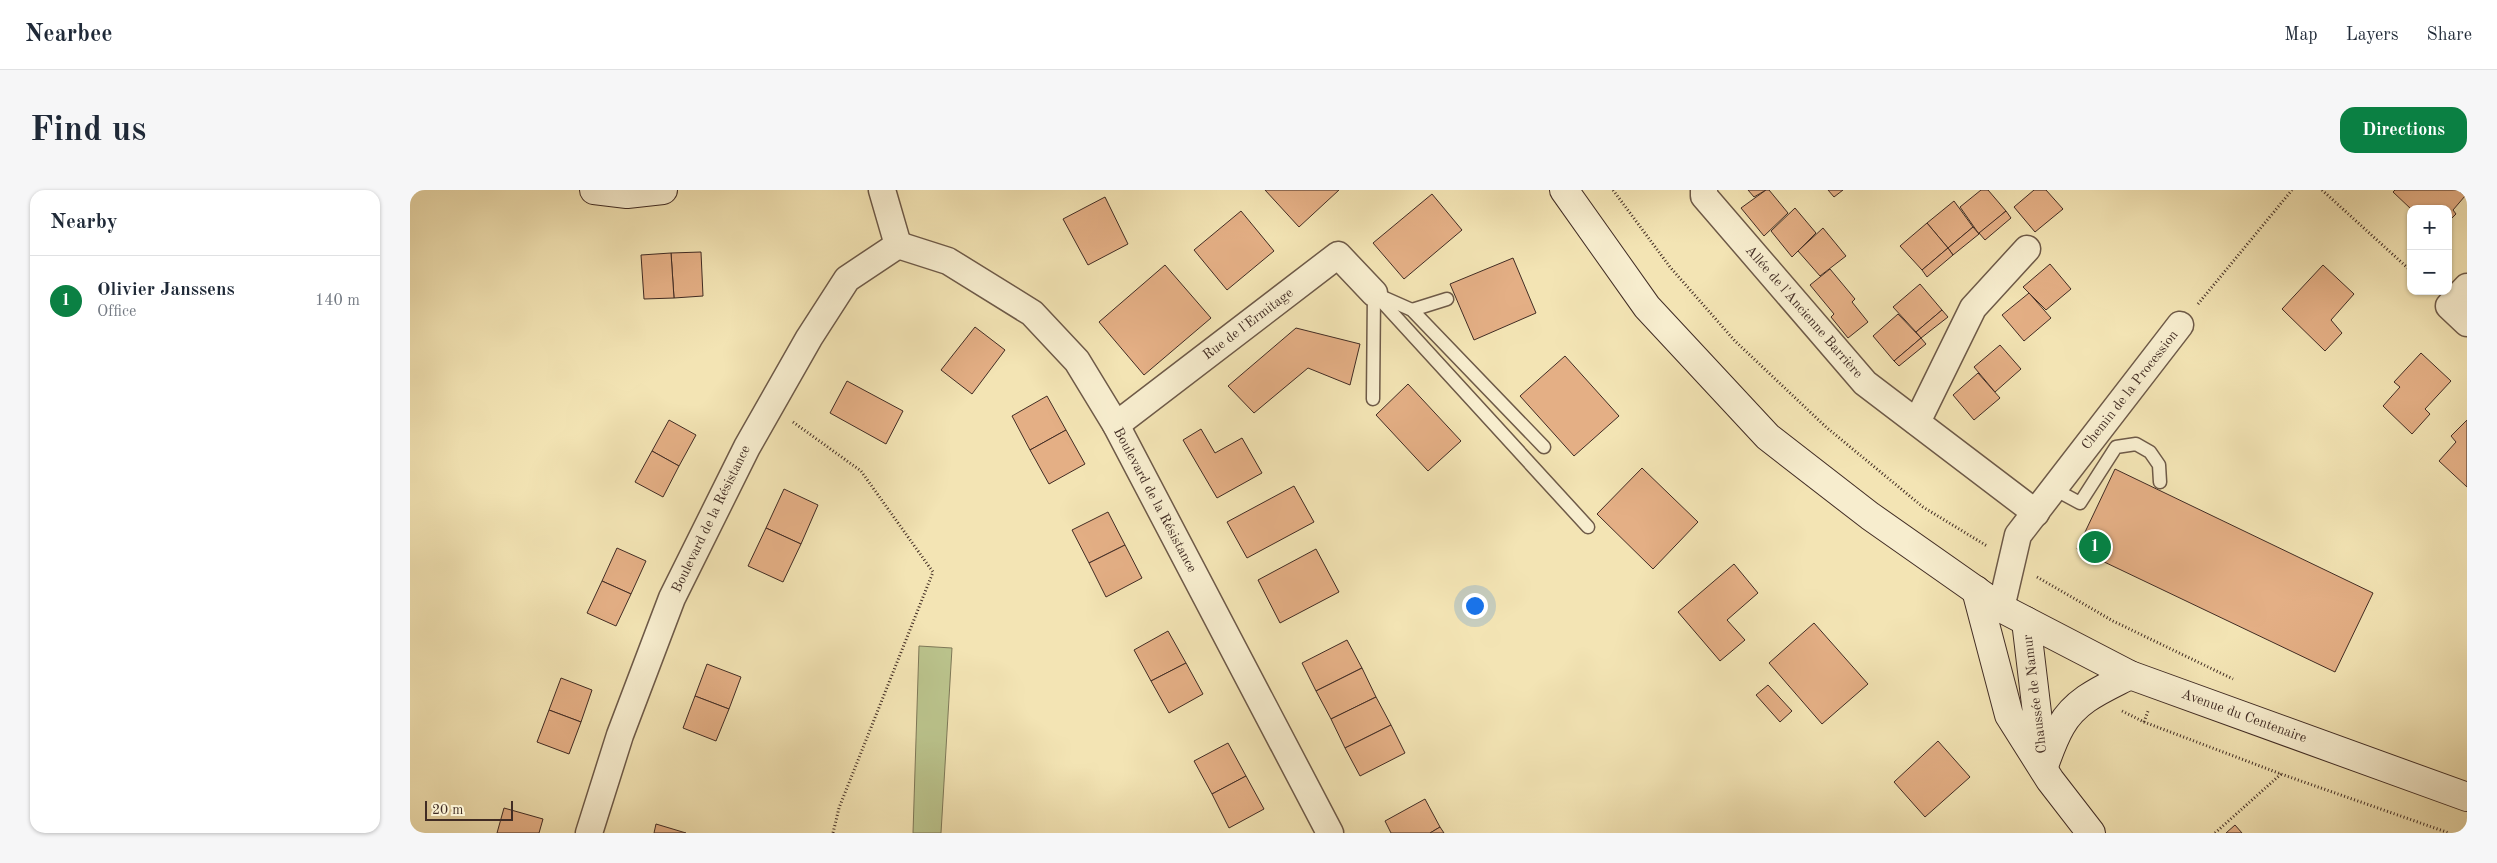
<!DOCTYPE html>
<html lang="en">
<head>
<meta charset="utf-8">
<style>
  :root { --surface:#fff; --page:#f6f6f7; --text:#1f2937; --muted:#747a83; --line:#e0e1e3; --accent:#0b8043 }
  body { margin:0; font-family:"Old Standard TT",serif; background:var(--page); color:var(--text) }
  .controls { position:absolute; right:15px; top:15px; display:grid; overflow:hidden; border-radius:10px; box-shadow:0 1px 4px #0004 }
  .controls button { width:45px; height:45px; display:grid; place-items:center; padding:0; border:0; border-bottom:1px solid var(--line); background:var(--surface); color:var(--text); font:25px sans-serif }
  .scale { position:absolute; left:15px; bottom:12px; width:88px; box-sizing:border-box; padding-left:5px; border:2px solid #412c24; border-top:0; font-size:14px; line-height:18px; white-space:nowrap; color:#412c24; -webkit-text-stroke:4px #f7edce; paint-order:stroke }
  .you { position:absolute; left:1064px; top:415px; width:18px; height:18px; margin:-12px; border:4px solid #fff; border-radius:50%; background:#1a73e8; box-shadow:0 0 0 8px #1a73e833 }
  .badge { display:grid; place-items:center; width:32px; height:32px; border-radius:50%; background:var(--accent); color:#fff; font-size:16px; font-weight:700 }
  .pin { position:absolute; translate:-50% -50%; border:2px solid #fff; box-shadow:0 1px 5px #0006 }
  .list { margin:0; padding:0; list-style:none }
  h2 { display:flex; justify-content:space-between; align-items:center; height:65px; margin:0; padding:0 20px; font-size:21px }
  h2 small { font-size:16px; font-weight:400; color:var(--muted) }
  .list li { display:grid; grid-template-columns:32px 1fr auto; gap:15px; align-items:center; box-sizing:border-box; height:90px; padding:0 20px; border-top:1px solid var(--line) }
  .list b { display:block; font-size:19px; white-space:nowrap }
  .list p { margin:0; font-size:16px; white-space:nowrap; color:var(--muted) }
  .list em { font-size:16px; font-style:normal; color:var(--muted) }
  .map { position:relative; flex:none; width:2057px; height:643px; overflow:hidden; border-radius:15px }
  header { display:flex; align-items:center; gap:30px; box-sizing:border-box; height:70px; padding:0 25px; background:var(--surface); border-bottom:1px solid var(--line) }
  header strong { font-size:24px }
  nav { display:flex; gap:28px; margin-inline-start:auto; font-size:18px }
  .intro { display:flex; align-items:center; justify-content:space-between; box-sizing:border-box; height:120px; padding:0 30px }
  h1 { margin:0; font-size:35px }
  .button { padding:12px 22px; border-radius:15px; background:var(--accent); color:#fff; font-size:18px; font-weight:700 }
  main { display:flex; gap:30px; padding:0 30px }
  aside { flex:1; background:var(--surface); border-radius:15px; box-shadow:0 1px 4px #0004 }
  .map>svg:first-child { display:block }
  .green { fill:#bbc48d; stroke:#7e7858 }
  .building { fill:#e4af85; stroke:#412c24 }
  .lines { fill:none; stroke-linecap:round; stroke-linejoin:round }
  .lane-casing { stroke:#6e5a48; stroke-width:15 }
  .street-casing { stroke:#6e5a48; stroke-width:29 }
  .secondary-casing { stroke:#412c24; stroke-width:30 }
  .path { stroke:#412c24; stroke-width:3; stroke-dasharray:1 2.5; stroke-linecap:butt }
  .lane { stroke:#f7edce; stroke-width:12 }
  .street { stroke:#f7edce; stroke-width:26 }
  .secondary { stroke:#f7edce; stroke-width:28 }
  .labels { text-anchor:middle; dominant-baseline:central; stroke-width:5; stroke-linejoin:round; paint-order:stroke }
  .street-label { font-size:14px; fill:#412c24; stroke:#f7edce }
</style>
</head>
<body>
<header>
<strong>Nearbee</strong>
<nav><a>Map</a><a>Layers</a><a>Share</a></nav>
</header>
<div class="intro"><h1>Find us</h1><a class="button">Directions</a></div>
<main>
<aside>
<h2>Nearby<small></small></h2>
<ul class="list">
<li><span class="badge">1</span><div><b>Olivier Janssens</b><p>Office</p></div><em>140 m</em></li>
</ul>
</aside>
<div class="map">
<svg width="2057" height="643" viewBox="0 0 2057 643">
  <rect width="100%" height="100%" fill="#f3e4b4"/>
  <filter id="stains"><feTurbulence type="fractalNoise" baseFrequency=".004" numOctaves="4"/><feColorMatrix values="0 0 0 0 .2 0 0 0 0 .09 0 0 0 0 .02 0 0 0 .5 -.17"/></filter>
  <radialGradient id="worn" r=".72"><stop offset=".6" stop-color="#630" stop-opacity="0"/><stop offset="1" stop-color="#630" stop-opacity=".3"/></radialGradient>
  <!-- green -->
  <polygon class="green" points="509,456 542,458 531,643 503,643"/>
  <!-- building -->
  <g class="building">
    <polygon points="855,0 929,0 889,37"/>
    <polygon points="1338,0 1356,0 1344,7"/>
    <polygon points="1356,0 1359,0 1378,23 1354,46 1331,18"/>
    <polygon points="1418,0 1433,0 1424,7"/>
    <polygon points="1571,0 1578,0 1596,21 1569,44 1550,17"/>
    <polygon points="1624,0 1636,0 1653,19 1625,42 1604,17"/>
    <polygon points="1985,0 2048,0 2055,6 2043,20 2046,24 2038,32 2038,19 2001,19 1983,2"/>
    <polygon points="1022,4 1052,40 994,89 963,53"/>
    <polygon points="695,7 718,54 678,75 653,29"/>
    <polygon points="1544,11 1563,37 1538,58 1517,33"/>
    <polygon points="1385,18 1406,43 1382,67 1361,41"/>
    <polygon points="831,21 864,61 817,100 784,60"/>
    <polygon points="1596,21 1601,28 1575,50 1569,43"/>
    <polygon points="1517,33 1538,58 1512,80 1490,56"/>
    <polygon points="1563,37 1569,44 1543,65 1538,58"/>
    <polygon points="1413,38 1436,66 1410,86 1388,61"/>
    <polygon points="1538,58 1543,65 1517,87 1512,80"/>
    <polygon points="291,62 293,106 264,108 261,63"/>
    <polygon points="261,63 264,108 234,109 231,65"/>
    <polygon points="1103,68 1126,123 1064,150 1040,94"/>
    <polygon points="1640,74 1661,99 1636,120 1613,97"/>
    <polygon points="755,75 801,128 734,185 689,132"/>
    <polygon points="1913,75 1944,104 1921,130 1932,143 1915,161 1872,119"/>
    <polygon points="1420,79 1445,109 1442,112 1458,132 1438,148 1421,127 1424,124 1400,95"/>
    <polygon points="1510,94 1532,120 1506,142 1483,117"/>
    <polygon points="1619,103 1641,128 1614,151 1592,125"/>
    <polygon points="1532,120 1538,127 1511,148 1506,142"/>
    <polygon points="1488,124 1511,148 1484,171 1463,146"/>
    <polygon points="565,137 595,160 562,204 531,180"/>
    <polygon points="886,138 950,154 940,195 898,178 844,223 818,196"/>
    <polygon points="1511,148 1516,154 1489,176 1484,171"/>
    <polygon points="1590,155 1611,179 1585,202 1564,177"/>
    <polygon points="2011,163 2041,191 2015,219 2020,224 2002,244 1973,216 1990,197 1984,192"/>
    <polygon points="1155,166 1209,226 1164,266 1110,206"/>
    <polygon points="1568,183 1590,208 1564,230 1543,205"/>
    <polygon points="437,191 493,221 476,254 420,223"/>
    <polygon points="998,194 1051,251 1018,281 966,225"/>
    <polygon points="637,206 656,240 620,260 602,226"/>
    <polygon points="259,230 286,245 269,276 242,261"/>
    <polygon points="2057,230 2057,297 2029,271 2046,252 2041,246"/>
    <polygon points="791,239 805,263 832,248 852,283 807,308 773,250"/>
    <polygon points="656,240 675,274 639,294 620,260"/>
    <polygon points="242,261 269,276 253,307 225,292"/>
    <polygon points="1232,278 1288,332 1243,379 1187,324"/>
    <polygon points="1705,279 1963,403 1925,482 1667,359"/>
    <polygon points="884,296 904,332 837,368 817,332"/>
    <polygon points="374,299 408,315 391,354 356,338"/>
    <polygon points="698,322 715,355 679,373 662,340"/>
    <polygon points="356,338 391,354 373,392 338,376"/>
    <polygon points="715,355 732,388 696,407 679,373"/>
    <polygon points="207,358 236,371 221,404 192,391"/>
    <polygon points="906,359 929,402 870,433 848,390"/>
    <polygon points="1324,374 1348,403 1317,430 1335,450 1310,471 1268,422"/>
    <polygon points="192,391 221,404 206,436 177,423"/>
    <polygon points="1404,433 1458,494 1412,534 1359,473"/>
    <polygon points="758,441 776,473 741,491 724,460"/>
    <polygon points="937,450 952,478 906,501 892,473"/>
    <polygon points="776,473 793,504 759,523 741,491"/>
    <polygon points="297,474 331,487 319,519 285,506"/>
    <polygon points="952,478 966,507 921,529 906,501"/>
    <polygon points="151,488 182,500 171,532 139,520"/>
    <polygon points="1358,495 1382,521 1370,532 1346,505"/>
    <polygon points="285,506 319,519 306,551 273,538"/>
    <polygon points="966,507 981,535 935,558 921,529"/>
    <polygon points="139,520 171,532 159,564 127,552"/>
    <polygon points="981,535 995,563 950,586 935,558"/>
    <polygon points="1528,551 1560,587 1515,627 1484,592"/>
    <polygon points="818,553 836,586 802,604 784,571"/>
    <polygon points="836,586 854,619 819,638 802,604"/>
    <polygon points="1015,609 1030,637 1020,643 981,643 975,631"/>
    <polygon points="94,618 133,629 129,643 87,643"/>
    <polygon points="246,634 276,643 244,643"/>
    <polygon points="1825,635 1832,643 1816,643"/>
    <polygon points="1030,637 1034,643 1020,643"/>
  </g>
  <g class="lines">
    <!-- lane casing -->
    <g class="lane-casing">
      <g id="lane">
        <polyline points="964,103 1178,337"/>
        <polyline points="968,105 1002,120 1134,257"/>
        <polyline points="1002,120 1037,109"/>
        <polyline points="963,209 964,103"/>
        <polyline points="1644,299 1670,313 1706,257 1726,254 1740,262 1749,275 1750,292"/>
      </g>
    </g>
    <!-- street casing -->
    <g class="street-casing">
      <g id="street">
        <polyline points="472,0 488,55"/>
        <polyline points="1294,0 1294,6 1455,193 1626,323"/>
        <polyline points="488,55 538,71 622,123 667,171 706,235 920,643"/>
        <polyline points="2057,97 2039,116 2057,133"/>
        <polyline points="1507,232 1563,118 1617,59"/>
        <polyline points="706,235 928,65 964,103"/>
        <polyline points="1591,418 1608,345 1770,135"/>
        <polyline points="179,643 210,545 262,408 337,257 399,148 437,89 488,55"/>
      </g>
    </g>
    <!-- secondary casing -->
    <g class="secondary-casing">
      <g id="secondary">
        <polyline points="184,0 217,4 253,0"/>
        <polyline points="1154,0 1237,117 1358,247 1460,326 1591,418 1720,485 2057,607"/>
        <polyline points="1566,400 1599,525 1640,590 1681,643"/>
        <polyline points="1616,431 1633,573"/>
        <path d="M1634,576C1639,562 1644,548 1651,536C1666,509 1695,498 1720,485"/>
      </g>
    </g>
    <!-- path -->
    <g class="path">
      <polyline points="1203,0 1260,77 1325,151 1416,237 1513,317 1577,356"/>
      <polyline points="1912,0 2001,81"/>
      <polyline points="1788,114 1882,0"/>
      <polyline points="383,232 451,281 523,382 429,618 423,643"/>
      <polyline points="1627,387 1703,431 1823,489"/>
      <polyline points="1712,521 1734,532 1871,584 2039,643"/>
      <polyline points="1734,532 1738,521"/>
      <polyline points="1805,643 1871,584"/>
    </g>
    <!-- lane -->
    <use href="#lane" class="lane"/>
    <!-- street -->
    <use href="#street" class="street"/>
    <!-- secondary -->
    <use href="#secondary" class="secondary"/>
  </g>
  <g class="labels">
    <!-- street labels -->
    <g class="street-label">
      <text transform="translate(1394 122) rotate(49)">Allée de l'Ancienne Barrière</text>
      <text transform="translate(838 134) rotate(-37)">Rue de l'Ermitage</text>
      <text transform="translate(1720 200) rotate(-52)">Chemin de la Procession</text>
      <text transform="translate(745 310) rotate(62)">Boulevard de la Résistance</text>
      <text transform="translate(301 329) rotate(-64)">Boulevard de la Résistance</text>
      <text transform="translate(1625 504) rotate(-97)">Chaussée de Namur</text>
      <text transform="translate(1834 526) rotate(20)">Avenue du Centenaire</text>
    </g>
  </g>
  <rect width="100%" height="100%" filter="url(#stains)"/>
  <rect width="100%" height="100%" fill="url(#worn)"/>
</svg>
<div class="controls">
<button>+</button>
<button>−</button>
</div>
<div class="scale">20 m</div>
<div class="you"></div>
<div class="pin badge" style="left:1685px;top:357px">1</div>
</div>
</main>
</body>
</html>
